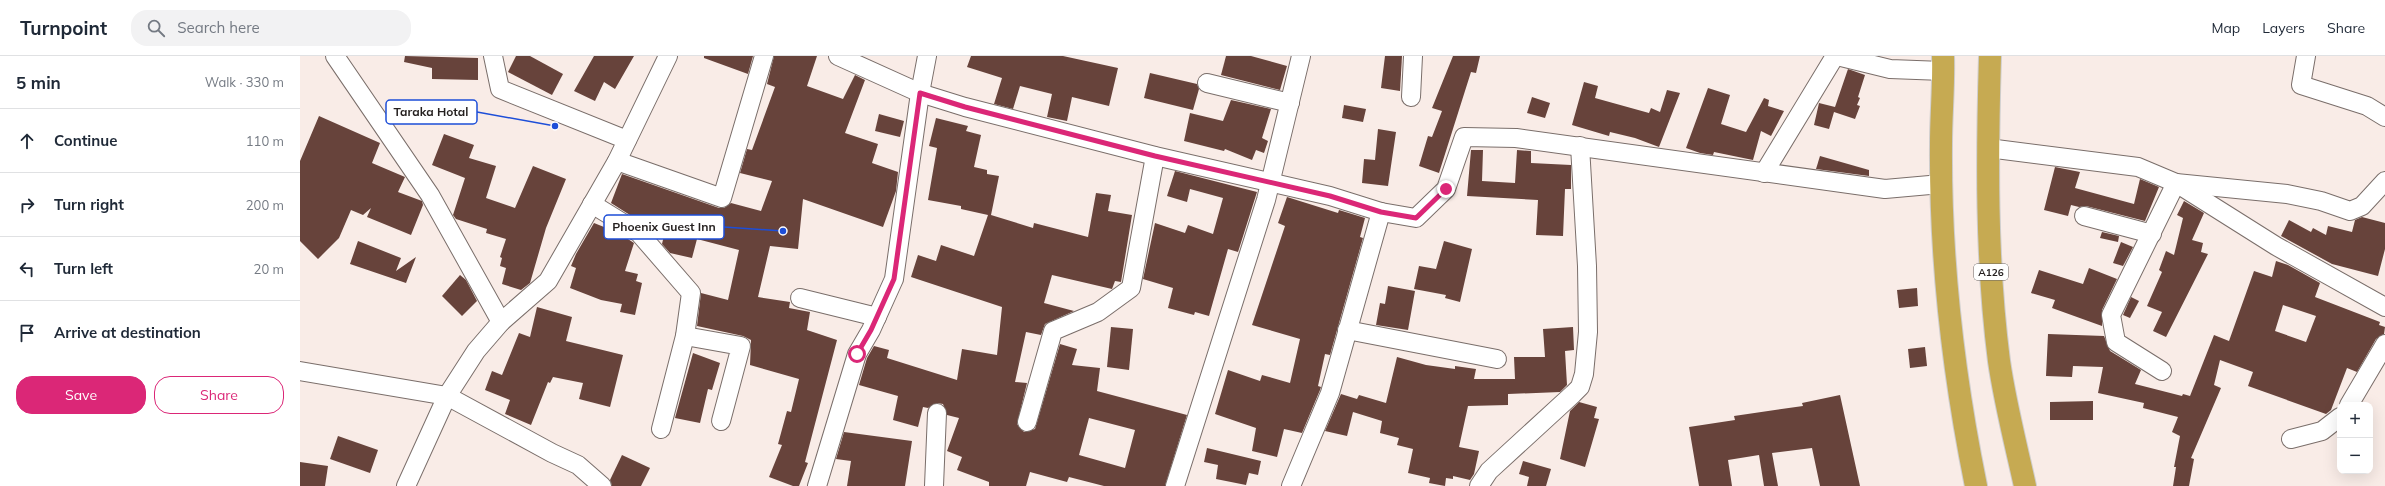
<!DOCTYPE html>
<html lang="en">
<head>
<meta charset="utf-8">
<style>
  :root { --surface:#fff; --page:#f2f2f3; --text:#1f2937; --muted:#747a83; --line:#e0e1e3; --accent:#db2777 }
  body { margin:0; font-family:Mulish,sans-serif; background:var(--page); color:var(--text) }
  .controls { position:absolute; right:12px; bottom:12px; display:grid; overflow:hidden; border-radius:8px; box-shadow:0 4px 16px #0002 }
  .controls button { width:36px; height:36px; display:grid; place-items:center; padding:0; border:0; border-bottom:1px solid var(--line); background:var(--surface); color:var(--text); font:20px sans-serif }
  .stop { position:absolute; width:12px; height:12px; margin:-9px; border:3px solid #db2777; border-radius:50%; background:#fff }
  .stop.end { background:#db2777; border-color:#fff; box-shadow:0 1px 4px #0008 }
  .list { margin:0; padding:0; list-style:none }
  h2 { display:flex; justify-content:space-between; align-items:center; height:52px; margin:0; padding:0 16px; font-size:17px }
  h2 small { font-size:13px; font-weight:400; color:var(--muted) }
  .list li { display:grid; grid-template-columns:26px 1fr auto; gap:12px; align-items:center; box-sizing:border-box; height:64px; padding:0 16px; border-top:1px solid var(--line) }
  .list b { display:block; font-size:15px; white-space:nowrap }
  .list em { font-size:13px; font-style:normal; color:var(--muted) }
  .actions { display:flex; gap:8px; padding:12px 16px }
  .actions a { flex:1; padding:9px 0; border:1px solid var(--accent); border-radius:16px; text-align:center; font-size:14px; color:var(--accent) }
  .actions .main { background:var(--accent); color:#fff }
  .icon { flex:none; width:22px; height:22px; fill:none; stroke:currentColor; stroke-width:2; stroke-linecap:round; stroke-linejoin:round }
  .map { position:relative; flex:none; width:2085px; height:430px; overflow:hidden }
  header { display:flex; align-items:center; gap:24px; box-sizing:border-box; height:56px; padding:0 20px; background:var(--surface); border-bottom:1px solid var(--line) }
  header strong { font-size:19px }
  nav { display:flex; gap:22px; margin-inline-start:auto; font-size:14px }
  .search { width:280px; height:36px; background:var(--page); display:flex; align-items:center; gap:10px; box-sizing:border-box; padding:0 14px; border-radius:16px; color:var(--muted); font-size:15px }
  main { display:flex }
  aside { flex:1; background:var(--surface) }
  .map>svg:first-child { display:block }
  .building { fill:#67433b; fill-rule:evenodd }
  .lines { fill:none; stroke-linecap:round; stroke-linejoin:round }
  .minor-casing { stroke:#7a6e6a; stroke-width:20 }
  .trunk-casing { stroke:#cfcece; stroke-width:24 }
  .minor { stroke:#fff; stroke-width:18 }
  .trunk { stroke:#c6aa52; stroke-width:22 }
  .route { stroke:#db2777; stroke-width:5 }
  .labels { text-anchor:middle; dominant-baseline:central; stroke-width:4; stroke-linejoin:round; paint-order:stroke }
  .shield { fill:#fff; stroke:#666262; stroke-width:1 }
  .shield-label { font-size:10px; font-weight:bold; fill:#241f1e }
  .leader { fill:none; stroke:#1d4ed8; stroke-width:1.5 }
  .callout-dot { fill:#1d4ed8; stroke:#fff; stroke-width:1.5 }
  .callout { fill:#fff; stroke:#1d4ed8; stroke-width:1.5 }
  .callout-label { font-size:12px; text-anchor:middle; font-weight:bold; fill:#241f1e }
</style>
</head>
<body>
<header>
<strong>Turnpoint</strong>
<div class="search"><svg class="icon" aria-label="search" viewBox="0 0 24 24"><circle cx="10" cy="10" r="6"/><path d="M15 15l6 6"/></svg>Search here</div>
<nav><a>Map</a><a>Layers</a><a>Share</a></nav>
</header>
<main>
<aside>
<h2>5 min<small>Walk · 330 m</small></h2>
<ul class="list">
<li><svg class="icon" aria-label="ahead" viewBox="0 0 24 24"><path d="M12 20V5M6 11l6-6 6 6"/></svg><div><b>Continue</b></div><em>110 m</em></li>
<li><svg class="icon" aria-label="right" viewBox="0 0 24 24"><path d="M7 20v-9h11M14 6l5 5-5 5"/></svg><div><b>Turn right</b></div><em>200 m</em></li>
<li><svg class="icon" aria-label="left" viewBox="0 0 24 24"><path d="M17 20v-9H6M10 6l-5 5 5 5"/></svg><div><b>Turn left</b></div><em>20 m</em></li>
<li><svg class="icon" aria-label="arrive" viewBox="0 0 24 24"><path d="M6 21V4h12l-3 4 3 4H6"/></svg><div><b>Arrive at destination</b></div></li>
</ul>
<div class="actions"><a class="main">Save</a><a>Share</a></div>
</aside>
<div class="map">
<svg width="2085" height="430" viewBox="0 0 2085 430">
  <rect width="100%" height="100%" fill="#f9ece7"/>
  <!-- building -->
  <g class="building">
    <polygon points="105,0 178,2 178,24 132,23 132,12 104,6"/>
    <polygon points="216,0 230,0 263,18 252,39 208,16"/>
    <polygon points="294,0 334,0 315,33 304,26 295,45 274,35"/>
    <polygon points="404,0 453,0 448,18 404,2"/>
    <polygon points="474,0 517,0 507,30 543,43 555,19 565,24 545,77 578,88 572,107 598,116 596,135 583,171 503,143 498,193 470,190 458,241 490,246 489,252 510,256 507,274 537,284 505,406 508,407 499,430 493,430 469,421 482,389 478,388 487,355 491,356 499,323 450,309 451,284 443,280 397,270 401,237 428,244 439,194 397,183 392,202 370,197 362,188 366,171 342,163 341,166 311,147 322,118 419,152 424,152 431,147 461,155 472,125 440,117 447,93 452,94 475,31 467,28"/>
    <polygon points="671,0 763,0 818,12 809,50 772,41 767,65 747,61 752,38 720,30 713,53 694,48 702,22 667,11"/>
    <polygon points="926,0 951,0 987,10 980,34 921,19"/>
    <polygon points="1085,0 1102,0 1100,35 1081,32"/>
    <polygon points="1153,0 1180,0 1176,17 1171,16 1139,117 1119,110 1128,80 1132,81 1142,55 1132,52"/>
    <polygon points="1548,13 1565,19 1558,41 1560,42 1557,49 1560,50 1555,63 1534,56 1529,73 1514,69 1519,47 1535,51"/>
    <polygon points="850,17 897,28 899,33 893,54 844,42"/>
    <polygon points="1284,26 1298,30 1295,42 1349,57 1351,52 1360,56 1367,34 1380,37 1359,91 1335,82 1310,76 1309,80 1272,69"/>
    <polygon points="1408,32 1430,39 1421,68 1446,76 1464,42 1469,44 1468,50 1484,55 1471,80 1461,75 1453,104 1414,96 1413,99 1400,97 1386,92"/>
    <polygon points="1232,41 1250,47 1245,62 1227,57"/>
    <polygon points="931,44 971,53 962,82 968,85 964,97 956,94 952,104 925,93 924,95 884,85 890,57 923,65"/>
    <polygon points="1044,49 1066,53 1063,66 1042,62"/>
    <polygon points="579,58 604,65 600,81 575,75"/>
    <polygon points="19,60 80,87 72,107 105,121 98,136 122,145 123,149 111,179 67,161 71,152 63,159 51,154 39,182 18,203 0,185 0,105"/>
    <path d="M636,62L668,70L666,75L681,79L674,111L687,114V118L699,120L691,159L733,172L734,167L788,181L796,137L811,139L808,155L832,159L821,226L815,225L812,233L752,219L744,247L774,255L745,268L741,279L726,276L715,326L727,327L717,368L724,376L735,373L760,288L777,293L772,309L800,312L797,335L887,359L865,430H804L769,421L767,426L730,416L726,430H689V426L657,414L662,401L647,395L659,362L647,359L643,348L637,347L628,352L623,351L618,371L593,364L598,340L559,329L567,302L574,290L589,294L587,302L657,324L662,293L697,299L702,251L611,221L618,199L636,205L641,189L674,200L688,159L661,153V150L628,144L637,92L629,90ZM789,362L835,374L825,412L779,399Z"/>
    <polygon points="1078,73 1096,76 1088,130 1062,127 1064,103 1075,104"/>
    <polygon points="144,78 174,89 169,102 196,110 186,142 215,152 233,110 266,123 246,172 230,227 221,234 202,228 206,212 200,210 202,202 200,201 206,183 186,177 187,173 156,163 153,159 165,122 132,109"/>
    <polygon points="1171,94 1183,94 1182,125 1215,127 1217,94 1231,95 1231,107 1271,109 1271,133 1265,133 1263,180 1236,179 1238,144 1167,140"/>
    <polygon points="1520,100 1569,114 1569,120 1516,113"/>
    <polygon points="1755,111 1780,116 1775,132 1834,148 1840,123 1859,131 1845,165 1786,150 1779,151 1771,149 1768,160 1744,154"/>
    <polygon points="875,115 957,136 938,196 928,193 909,260 895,256 894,259 868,252 873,232 843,223 855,167 885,177 888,169 913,178 923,142 890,133 887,146 867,140"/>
    <polygon points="987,141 1038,157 1039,154 1065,162 1060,181 1063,182 1030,299 1025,298 1018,330 1021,331 1020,334 1002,377 984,373 977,401 952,395 956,372 915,358 928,314 960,325 962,319 990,327 1000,283 952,269 985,170 978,167"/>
    <polygon points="1884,145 1904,157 1892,184 1903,187 1901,196 1908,198 1866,281 1853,275 1862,256 1847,250 1862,216 1859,214 1866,195 1874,199 1883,162 1877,159"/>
    <polygon points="2062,161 2085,167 2085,193 2078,220 2032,208 1981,180 1989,164 2011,176 2013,172 2026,179 2028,170 2052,176 2055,164"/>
    <polygon points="294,167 304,171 305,168 334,187 325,215 338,218 336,225 342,227 335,259 320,256 322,248 301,244 270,232 276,212 271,210 276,198"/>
    <polygon points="1802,176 1819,180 1818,186 1800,182"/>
    <polygon points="58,185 101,202 96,215 116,201 106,227 50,208"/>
    <polygon points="1144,185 1172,193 1160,246 1145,242 1146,239 1114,233 1119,210 1136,213"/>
    <polygon points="1821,186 1833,191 1823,210 1813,207"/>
    <path d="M1976,205L1988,209L2020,227L2015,241L2080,266L2079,269L2085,271L2084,278L2076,283L2057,316L2047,312L2031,354L2026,358L1948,330L1953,316L1920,304L1914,329L1921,332L1891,402L1894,403L1889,430H1873L1876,411H1874L1880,380L1872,376L1878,361L1843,352L1844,347L1798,337L1803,311L1773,310L1772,321L1746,320L1748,278L1804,280L1810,295L1841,314L1835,328L1882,340L1883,338L1890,340L1914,279L1929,285L1954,215L1972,221ZM1983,249L2016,260L2006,286L1975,275Z"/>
    <polygon points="1789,212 1817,223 1802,254 1802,270 1752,252 1755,244 1731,237 1739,214 1783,228"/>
    <polygon points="160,219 166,224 177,245 162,260 142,240"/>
    <polygon points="1088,230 1115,235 1108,274 1076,269 1080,247 1085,248"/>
    <polygon points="1617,232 1618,250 1599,252 1597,234"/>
    <polygon points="1831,241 1839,245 1830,262 1823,259"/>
    <polygon points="237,251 272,261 266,285 323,299 310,351 279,343 283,327 253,321 250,327 248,326 231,369 205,358 210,344 185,334 192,315 202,319 219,277 230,281"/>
    <polygon points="811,271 833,273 829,314 807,311"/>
    <polygon points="1273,271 1274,294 1265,295 1267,329 1260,336 1208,338 1208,349 1168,350 1159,391 1179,395 1174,418 1170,424 1153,420 1153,423 1146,422 1145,430 1129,427 1130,422 1108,417 1113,393 1097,389 1099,382 1080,377 1082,365 1053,356 1047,380 1025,375 1041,338 1057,343 1059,339 1086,347 1097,301 1126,309 1155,313 1155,310 1176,313 1174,323 1215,323 1214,301 1245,301 1243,273"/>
    <polygon points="1625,291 1627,310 1610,312 1608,293"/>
    <polygon points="393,297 420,307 412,334 408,333 400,367 375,362"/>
    <polygon points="1540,339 1560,430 1520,430 1512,392 1472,397 1478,430 1464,430 1459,399 1428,404 1432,430 1399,430 1389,371 1435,364 1434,360 1503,350 1502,347"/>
    <polygon points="1793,345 1793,364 1750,364 1750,346"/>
    <polygon points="1279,346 1297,351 1294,362 1299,363 1285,411 1260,403 1270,355"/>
    <polygon points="544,376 612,385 605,430 547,430 551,405 536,403"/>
    <polygon points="38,380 78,394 70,417 30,403"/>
    <polygon points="907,392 961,405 958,419 949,417 946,429 916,423 918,409 904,406"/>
    <polygon points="322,399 350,412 341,430 312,430 310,424"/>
    <polygon points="1223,405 1251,413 1246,430 1227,430 1229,421 1219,418"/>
    <polygon points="0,406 28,410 25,430 0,430"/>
  </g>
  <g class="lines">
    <!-- minor casing -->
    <g class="minor-casing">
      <g id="minor">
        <polyline points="35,0 130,139 201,266"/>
        <polyline points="193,0 200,33 327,84"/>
        <polyline points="538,0 620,37 665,51 855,100 1030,140 1081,156 1116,162 1146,133 1164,81 1216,82 1585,133 1641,128"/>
        <polyline points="1537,0 1590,13 1643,15"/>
        <polyline points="2006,0 2001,29 2067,50 2085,61"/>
        <polyline points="907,27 990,47"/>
        <polyline points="1111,41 1113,0"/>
        <polyline points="1688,92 1838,111 1876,127 1976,190 2085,251"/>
        <polyline points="317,105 422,142 464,0"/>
        <polyline points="1464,117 1535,0"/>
        <polyline points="292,148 339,177 391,237 385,280 361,373"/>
        <polyline points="1784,160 1852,178"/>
        <polyline points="500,242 577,261"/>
        <polyline points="1047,274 1197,303"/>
        <polyline points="385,280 441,290 421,365"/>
        <polyline points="0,315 147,340 252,397 278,409 302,430"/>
        <polyline points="1862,315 1816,286 1811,259 1876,127 1987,138 2021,145 2050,155 2062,150 2085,125"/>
        <polyline points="2049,349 2085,288"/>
        <polyline points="727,366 753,275 798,256 831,232 855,100"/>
        <polyline points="1991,383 2022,375 2040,361"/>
        <polyline points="106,430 147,340 176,295 201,266 248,225 317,105 368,0"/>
        <polyline points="517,430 557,298 571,274 594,223 620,37 627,0"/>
        <polyline points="634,430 637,357"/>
        <polyline points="875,430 966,144 1001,0"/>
        <polyline points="991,430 1030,337 1081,156"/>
        <polyline points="1179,430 1189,415 1273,338 1280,331 1284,318 1288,276 1287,210 1280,90"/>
      </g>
    </g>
    <!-- trunk casing -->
    <g class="trunk-casing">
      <g id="trunk">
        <path d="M1643,0C1644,29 1641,58 1641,88C1640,203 1653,317 1676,430"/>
        <path d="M1690,0C1687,102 1686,204 1699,305C1705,347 1716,389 1725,430"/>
      </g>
    </g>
    <!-- minor -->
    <use href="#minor" class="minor"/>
    <!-- trunk -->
    <use href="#trunk" class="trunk"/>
  </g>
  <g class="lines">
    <!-- route -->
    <polyline class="route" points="557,298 571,274 594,223 620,37 665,51 855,100 1030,140 1081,156 1116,162 1146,133"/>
  </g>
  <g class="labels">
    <!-- shield labels -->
    <rect class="shield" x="1674" y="208" width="34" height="16" rx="3"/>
    <g class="shield-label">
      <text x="1691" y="216">A126</text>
    </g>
  </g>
  <!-- callouts -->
  <path class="leader" d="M255 70L177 56M483 175L424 171"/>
  <g class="callout-dot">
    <circle cx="255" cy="70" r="4"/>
    <circle cx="483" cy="175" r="4"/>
  </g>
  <g class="callout">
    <rect x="86" y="44" width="91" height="24" rx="4"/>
    <rect x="304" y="159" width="120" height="24" rx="4"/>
  </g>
  <g class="callout-label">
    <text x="131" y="60">Taraka Hotal</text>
    <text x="364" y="175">Phoenix Guest Inn</text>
  </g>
</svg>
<div class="controls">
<button>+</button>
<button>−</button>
</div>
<div class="stop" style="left:557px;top:298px"></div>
<div class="stop end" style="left:1146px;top:133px"></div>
</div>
</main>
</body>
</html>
